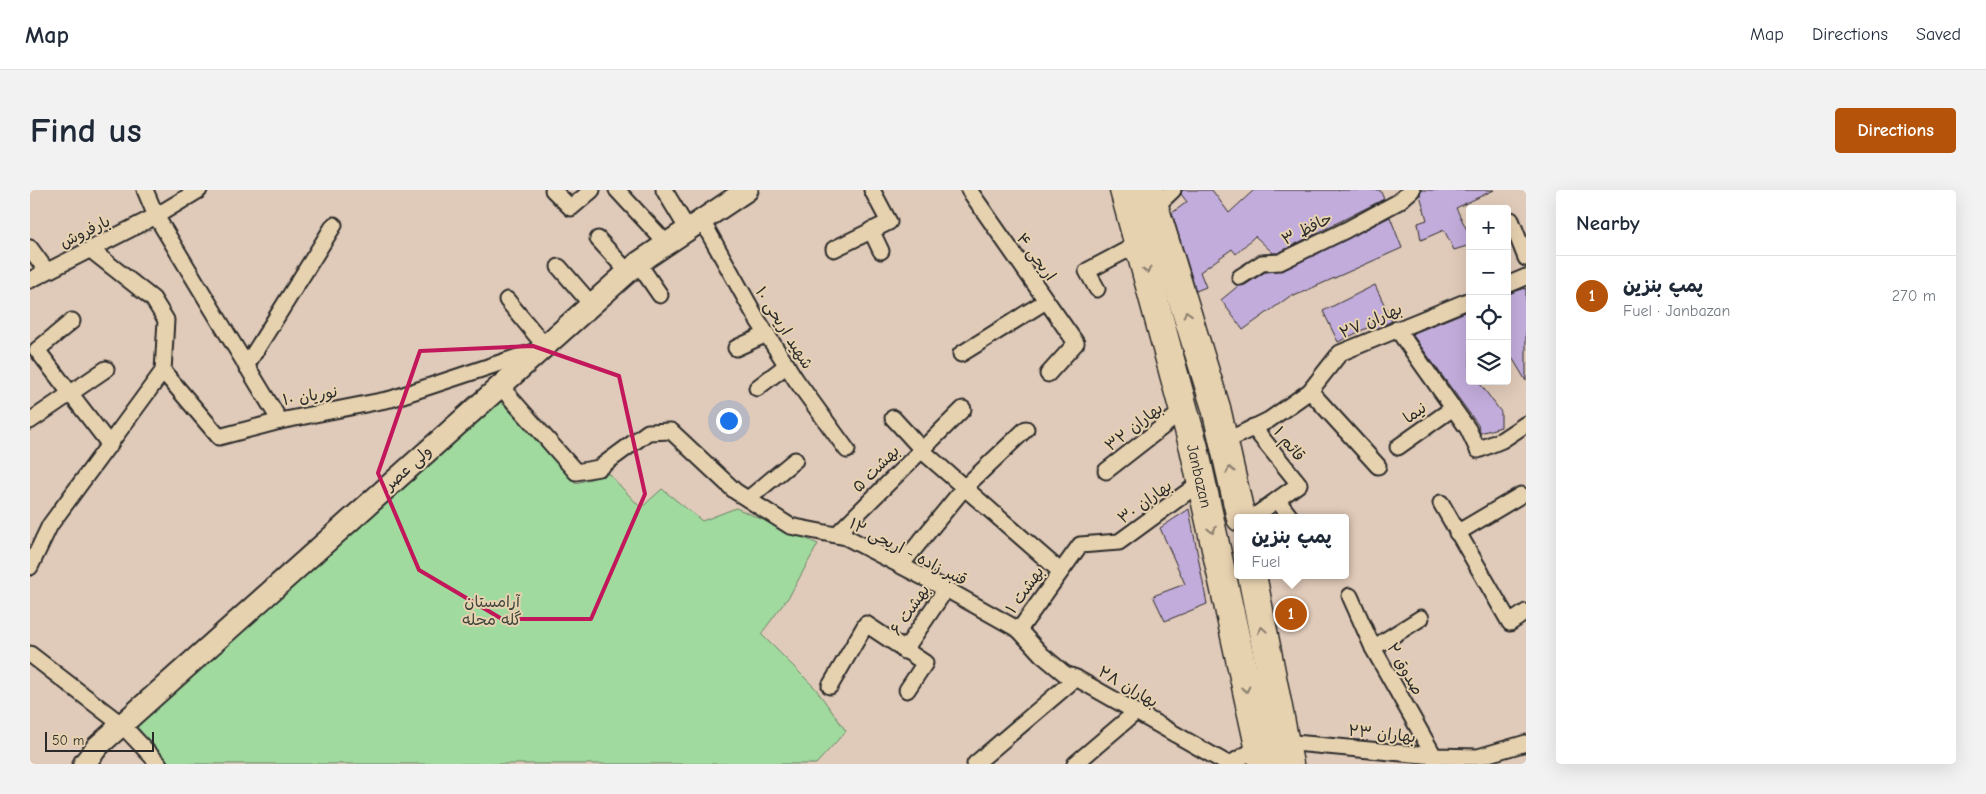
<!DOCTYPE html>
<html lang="en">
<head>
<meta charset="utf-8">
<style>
  :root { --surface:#fff; --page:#f2f2f3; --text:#1f2937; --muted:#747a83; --line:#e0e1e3; --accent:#b45309 }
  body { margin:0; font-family:"Comic Neue","Playpen Sans Arabic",sans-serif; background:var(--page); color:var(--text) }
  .controls { position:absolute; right:15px; top:15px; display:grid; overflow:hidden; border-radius:5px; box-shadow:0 5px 20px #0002 }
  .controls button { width:45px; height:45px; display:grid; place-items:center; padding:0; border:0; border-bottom:1px solid var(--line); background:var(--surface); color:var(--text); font:25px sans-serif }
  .scale { position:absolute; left:15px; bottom:12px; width:109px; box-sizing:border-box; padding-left:5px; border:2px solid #2b2b2b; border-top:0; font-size:14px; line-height:18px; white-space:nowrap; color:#2b2b2b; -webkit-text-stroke:4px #e7d2b0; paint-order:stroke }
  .you { position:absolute; left:698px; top:230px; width:18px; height:18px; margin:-12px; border:4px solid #fff; border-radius:50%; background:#1a73e8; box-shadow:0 0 0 8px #1a73e833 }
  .badge { display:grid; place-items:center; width:32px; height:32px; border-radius:50%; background:var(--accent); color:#fff; font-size:16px; font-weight:700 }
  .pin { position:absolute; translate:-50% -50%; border:2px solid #fff; box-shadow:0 1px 5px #0006 }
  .popup { position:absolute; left:1204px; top:324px; width:115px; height:65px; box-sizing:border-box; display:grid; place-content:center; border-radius:5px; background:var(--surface); filter:drop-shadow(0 1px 4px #0005); font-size:16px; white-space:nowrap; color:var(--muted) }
  .popup b { font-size:19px; color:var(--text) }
  .popup::after { content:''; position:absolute; left:50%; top:100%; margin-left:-10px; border:10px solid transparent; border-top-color:var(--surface) }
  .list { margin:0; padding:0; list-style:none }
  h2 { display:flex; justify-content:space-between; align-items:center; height:65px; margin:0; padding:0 20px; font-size:21px }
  h2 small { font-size:16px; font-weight:400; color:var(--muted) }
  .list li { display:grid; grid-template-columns:32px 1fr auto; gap:15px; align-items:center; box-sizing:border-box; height:80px; padding:0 20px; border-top:1px solid var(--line) }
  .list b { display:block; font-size:19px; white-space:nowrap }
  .list p { margin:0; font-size:16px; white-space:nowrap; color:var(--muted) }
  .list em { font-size:16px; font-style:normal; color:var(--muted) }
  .icon { flex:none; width:28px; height:28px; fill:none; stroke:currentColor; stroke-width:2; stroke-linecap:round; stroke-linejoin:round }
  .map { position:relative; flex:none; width:1496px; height:574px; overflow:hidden; border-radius:5px }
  header { display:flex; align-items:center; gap:30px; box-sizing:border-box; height:70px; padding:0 25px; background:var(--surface); border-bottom:1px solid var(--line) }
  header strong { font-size:24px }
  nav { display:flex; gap:28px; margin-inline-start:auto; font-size:18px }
  .intro { display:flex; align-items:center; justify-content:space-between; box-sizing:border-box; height:120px; padding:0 30px }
  h1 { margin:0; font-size:35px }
  .button { padding:12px 22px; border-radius:5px; background:var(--accent); color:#fff; font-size:18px; font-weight:700 }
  main { display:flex; gap:30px; padding:0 30px }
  aside { flex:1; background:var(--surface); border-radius:5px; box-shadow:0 5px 20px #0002 }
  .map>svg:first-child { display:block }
  .green { fill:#a1da9f; stroke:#668265 }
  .building { fill:#c2acdb; stroke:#2b2b2b }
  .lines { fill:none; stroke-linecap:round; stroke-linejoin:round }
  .street-casing { stroke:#2b2b2b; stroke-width:19 }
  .secondary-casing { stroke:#2b2b2b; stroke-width:25 }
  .highway-casing { stroke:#2b2b2b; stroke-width:31 }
  .street { stroke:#e7d2b0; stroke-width:15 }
  .secondary { stroke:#e7d2b0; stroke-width:21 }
  .highway { stroke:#e7d2b0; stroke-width:28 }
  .oneway { stroke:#897e6e }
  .marked { fill:none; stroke:#c2185b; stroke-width:4; stroke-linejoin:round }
  .labels { text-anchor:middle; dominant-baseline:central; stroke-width:4; stroke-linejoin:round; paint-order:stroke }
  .street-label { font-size:16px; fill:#2b2b2b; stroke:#e7d2b0 }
  .park-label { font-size:16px; fill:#3d453c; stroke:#e7d2b0 }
</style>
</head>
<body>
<header>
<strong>Map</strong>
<nav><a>Map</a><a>Directions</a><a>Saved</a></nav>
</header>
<div class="intro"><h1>Find us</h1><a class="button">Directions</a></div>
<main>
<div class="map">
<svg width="1496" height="574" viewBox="0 0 1496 574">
  <rect width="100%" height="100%" fill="#e0cab9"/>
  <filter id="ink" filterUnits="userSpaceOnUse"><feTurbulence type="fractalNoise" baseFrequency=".02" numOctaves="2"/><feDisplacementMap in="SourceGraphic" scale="10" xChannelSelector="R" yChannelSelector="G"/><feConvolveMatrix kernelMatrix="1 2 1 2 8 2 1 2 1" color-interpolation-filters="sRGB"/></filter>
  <g filter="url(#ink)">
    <!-- green -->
    <polygon class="green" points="469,210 546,293 579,284 611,318 632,299 672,331 706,318 788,354 760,405 731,444 785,498 816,541 786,574 138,574 105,534"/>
    <!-- building -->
    <g class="building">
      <polygon points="1152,0 1182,0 1199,23 1224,0 1350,0 1354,9 1248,63 1243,63 1225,46 1206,64 1202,59 1170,82 1176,97 1166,101 1142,23 1157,12 1151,4"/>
      <polygon points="1391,0 1464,0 1426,18 1440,46 1440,55 1424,60 1414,40 1391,50 1388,33 1397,30 1390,5"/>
      <polygon points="1360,27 1372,58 1264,106 1263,104 1213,140 1191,110 1208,96 1215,95 1235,82 1254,80"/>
      <polygon points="1345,95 1362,131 1345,139 1343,135 1308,152 1293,121"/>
      <polygon points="1496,98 1496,191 1477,159 1477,104"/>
      <polygon points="1440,120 1440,191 1448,191 1471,222 1471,237 1450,243 1448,235 1382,144"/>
      <polygon points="1159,319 1177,414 1135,431 1123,406 1155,394 1130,338"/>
    </g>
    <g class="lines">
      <!-- street casing -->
      <g class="street-casing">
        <g id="street">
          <polyline points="115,0 126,26 250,231"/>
          <polyline points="523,0 541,18 562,0"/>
          <polyline points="587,0 636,53"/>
          <polyline points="634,0 657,38"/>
          <polyline points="939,0 1046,153 1018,184"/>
          <polyline points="1124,18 1143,0"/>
          <polyline points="671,29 727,129 766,190 817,260"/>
          <polyline points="1481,30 1496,68"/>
          <polyline points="841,40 851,61"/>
          <polyline points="568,49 598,82"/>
          <polyline points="0,58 16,80"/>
          <polyline points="804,59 859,32 842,0"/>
          <polyline points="608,73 630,105"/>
          <polyline points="529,77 561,114"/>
          <polyline points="1210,87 1232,73 1250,72 1316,40 1368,12 1382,0"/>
          <polyline points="0,90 126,26 169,0"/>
          <polyline points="1477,95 1496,87"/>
          <polyline points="1067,99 1057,81 1110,53"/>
          <polyline points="477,110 515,156"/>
          <polyline points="42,131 7,160 80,255"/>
          <polyline points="1367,139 1438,239 1448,260 1472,250 1496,234"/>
          <polyline points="706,158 737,144"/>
          <polyline points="931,164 1016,111"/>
          <polyline points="216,176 304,35"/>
          <polyline points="133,181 189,247 250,231 361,209 506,161"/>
          <polyline points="470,196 546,282 569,278 618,242 641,241 705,301 760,336 816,347 916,399 989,440 1012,465 1035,484 1046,488 1198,574"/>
          <polyline points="727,198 757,175"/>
          <polyline points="1280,201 1348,276"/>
          <polyline points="863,228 897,265 1030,381"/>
          <polyline points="0,231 76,179"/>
          <polyline points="1194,252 1239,230 1280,201 1310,163 1440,110"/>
          <polyline points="1368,257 1423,218"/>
          <polyline points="1076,281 1154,220"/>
          <polyline points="718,309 765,270"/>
          <polyline points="1248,311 1261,328"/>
          <polyline points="1411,313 1480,433 1496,422"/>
          <polyline points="1222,328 1269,294 1223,237"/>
          <polyline points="1427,343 1491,305"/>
          <polyline points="806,345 933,219"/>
          <polyline points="871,375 934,298 996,239"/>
          <polyline points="0,377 20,335 133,181 136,130 123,109 61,60"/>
          <polyline points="1320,406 1343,458 1404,566"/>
          <polyline points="989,440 1050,355 1089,352 1171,292"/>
          <polyline points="1343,458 1391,428"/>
          <polyline points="874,461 916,399"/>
          <polyline points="0,464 92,535 129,574"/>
          <polyline points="800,496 836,434 895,473 877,500"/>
          <polyline points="1254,552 1404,566 1448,567 1496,553"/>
          <polyline points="945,574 1046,488"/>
          <polyline points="1045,574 1106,522"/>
          <polyline points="1200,574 1229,557"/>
        </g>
      </g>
      <!-- secondary casing -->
      <g class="secondary-casing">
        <polyline id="secondary" points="54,574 68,556 608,73 717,0"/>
      </g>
      <!-- highway casing -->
      <g class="highway-casing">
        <g id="highway">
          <polyline points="1094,0 1164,258 1233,574"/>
          <polyline points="1119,0 1186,218 1211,328"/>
          <polyline points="1222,385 1259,574"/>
        </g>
      </g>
      <!-- street -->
      <use href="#street" class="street"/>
      <!-- secondary -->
      <use href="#secondary" class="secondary"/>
      <!-- highway -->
      <use href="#highway" class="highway"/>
    </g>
    <!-- one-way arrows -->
    <defs><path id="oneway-chevron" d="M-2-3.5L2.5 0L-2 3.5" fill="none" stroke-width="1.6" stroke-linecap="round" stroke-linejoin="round" transform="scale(1.25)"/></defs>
    <g class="oneway">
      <use href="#oneway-chevron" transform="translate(1117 80) rotate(75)"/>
      <use href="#oneway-chevron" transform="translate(1157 124) rotate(-107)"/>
      <use href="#oneway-chevron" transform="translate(1200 280) rotate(-103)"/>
      <use href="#oneway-chevron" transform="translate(1182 340) rotate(78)"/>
      <use href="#oneway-chevron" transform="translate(1232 440) rotate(-100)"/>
      <use href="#oneway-chevron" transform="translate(1216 499) rotate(78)"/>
    </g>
  </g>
  <!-- marked area -->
  <path class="marked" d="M503,156L589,186L615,304L561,429H472L389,380L348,283L390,161Z"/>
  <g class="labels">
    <!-- street labels -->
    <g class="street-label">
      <text transform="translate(1277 39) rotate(-26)">حافظ ۳</text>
      <text transform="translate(55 42) rotate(-26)">بارفروش</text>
      <text transform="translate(1006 67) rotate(54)">اریحی ۴</text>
      <text transform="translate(1341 131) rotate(-23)">بهاران ۲۷</text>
      <text transform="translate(754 138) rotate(58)">شهید اریحی ۱۰</text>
      <text transform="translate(280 206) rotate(-9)">نوریان ۱۰</text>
      <text transform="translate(1385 223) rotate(-36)">نیما</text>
      <text transform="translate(1104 237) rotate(-38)">بهاران ۳۲</text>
      <text transform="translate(1259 254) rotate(51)">قائم ۱</text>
      <text transform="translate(378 278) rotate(-42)">ولی عصر</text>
      <text transform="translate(846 279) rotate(-45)">بهشت ۵</text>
      <text transform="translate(1169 286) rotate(77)">Janbazan</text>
      <text transform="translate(1115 312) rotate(-36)">بهاران ۳۰</text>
      <text transform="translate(878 362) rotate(27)">قنبر زاده - اریحی ۱۲</text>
      <text transform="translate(995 400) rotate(-55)">بهشت ۱</text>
      <text transform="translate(880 420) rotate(-56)">بهشت ۶</text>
      <text transform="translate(1375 479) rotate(61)">صدوق ۲</text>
      <text transform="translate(1098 497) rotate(30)">بهاران ۲۸</text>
      <text transform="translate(1352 544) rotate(6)">بهاران ۲۳</text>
    </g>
    <!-- park labels -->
    <g class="park-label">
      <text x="462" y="412">آرامستان<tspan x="462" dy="18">گله محله</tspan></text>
    </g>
  </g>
</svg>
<div class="controls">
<button>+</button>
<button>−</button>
<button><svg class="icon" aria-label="locate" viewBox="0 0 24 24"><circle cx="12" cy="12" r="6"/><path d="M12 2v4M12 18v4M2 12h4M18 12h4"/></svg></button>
<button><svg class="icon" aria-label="layers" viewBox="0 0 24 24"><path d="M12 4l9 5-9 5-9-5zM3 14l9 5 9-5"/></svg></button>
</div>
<div class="scale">50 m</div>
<div class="you"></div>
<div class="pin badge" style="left:1261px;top:424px">1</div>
<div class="popup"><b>پمپ بنزین</b>Fuel</div>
</div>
<aside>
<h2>Nearby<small></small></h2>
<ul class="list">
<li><span class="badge">1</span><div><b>پمپ بنزین</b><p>Fuel · Janbazan</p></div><em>270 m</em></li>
</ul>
</aside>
</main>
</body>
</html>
